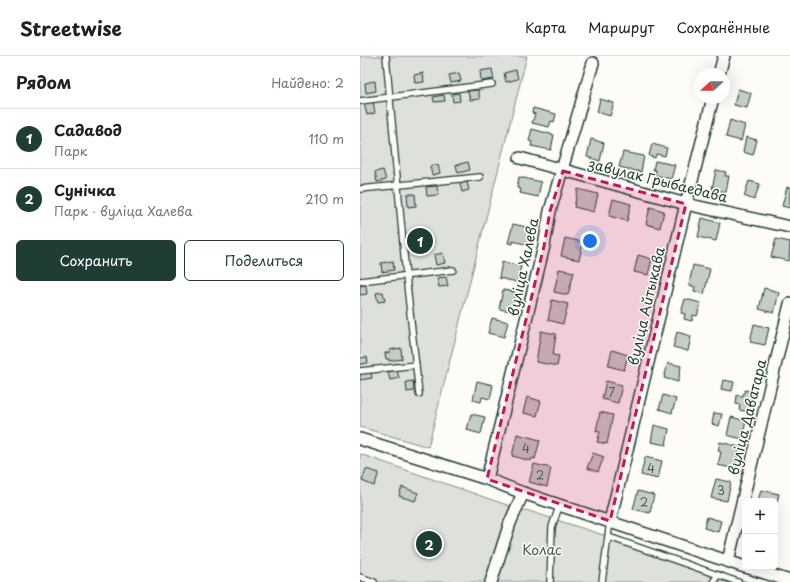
<!DOCTYPE html>
<html lang="ru">
<head>
<meta charset="utf-8">
<style>
  :root { --surface:#fff; --page:#f2f2f2; --text:#202124; --muted:#757577; --line:#e0e0e0; --accent:#1f3d34 }
  body { margin:0; font-family:"Playpen Sans",sans-serif; background:var(--page); color:var(--text) }
  .controls { position:absolute; right:12px; bottom:12px; display:grid; overflow:hidden; border-radius:6px; box-shadow:0 4px 16px #0002 }
  .controls button { width:36px; height:36px; display:grid; place-items:center; padding:0; border:0; border-bottom:1px solid var(--line); background:var(--surface); color:var(--text); font:20px sans-serif }
  .compass { position:absolute; left:334px; top:12px; width:36px; height:36px; border-radius:50%; background:var(--surface); box-shadow:0 4px 16px #0002; rotate:248deg }
  .you { position:absolute; left:230px; top:185px; width:14px; height:14px; margin:-10px; border:3px solid #fff; border-radius:50%; background:#1a73e8; box-shadow:0 0 0 6px #1a73e833 }
  .badge { display:grid; place-items:center; width:26px; height:26px; border-radius:50%; background:var(--accent); color:#fff; font-size:13px; font-weight:700 }
  .pin { position:absolute; translate:-50% -50%; border:2px solid #fff; box-shadow:0 1px 4px #0006 }
  .list { margin:0; padding:0; list-style:none }
  h2 { display:flex; justify-content:space-between; align-items:center; height:52px; margin:0; padding:0 16px; font-size:17px }
  h2 small { font-size:13px; font-weight:400; color:var(--muted) }
  .list li { display:grid; grid-template-columns:26px 1fr auto; gap:12px; align-items:center; box-sizing:border-box; height:60px; padding:0 16px; border-top:1px solid var(--line) }
  .list b { display:block; font-size:15px; white-space:nowrap }
  .list p { margin:0; font-size:13px; white-space:nowrap; color:var(--muted) }
  .list em { font-size:13px; font-style:normal; color:var(--muted) }
  .actions { display:flex; gap:8px; padding:12px 16px }
  .actions a { flex:1; padding:9px 0; border:1px solid var(--accent); border-radius:6px; text-align:center; font-size:14px; color:var(--accent) }
  .actions .main { background:var(--accent); color:#fff }
  .map { position:relative; flex:none; width:430px; height:526px; overflow:hidden }
  header { display:flex; align-items:center; gap:24px; box-sizing:border-box; height:56px; padding:0 20px; background:var(--surface); border-bottom:1px solid var(--line) }
  header strong { font-size:19px }
  nav { display:flex; gap:22px; margin-inline-start:auto; font-size:14px }
  main { display:flex }
  aside { flex:1; background:var(--surface) }
  .map>svg:first-child { display:block }
  .green { fill:#dde0db; stroke:#7e8e88 }
  .building { fill:#c6cdc7; stroke:#1f3d34 }
  .lines { fill:none; stroke-linecap:round; stroke-linejoin:round }
  .lane-casing { stroke:#1f3d34; stroke-width:8 }
  .street-casing { stroke:#1f3d34; stroke-width:14 }
  .lane { stroke:#fdfcf7; stroke-width:5.5 }
  .street { stroke:#fdfcf7; stroke-width:11 }
  .marked { fill:#c2185b; fill-opacity:0.2; stroke:#c2185b; stroke-width:3; stroke-dasharray:8 5; stroke-linejoin:round }
  .labels { text-anchor:middle; dominant-baseline:central; stroke-width:3; stroke-linejoin:round; paint-order:stroke }
  .number-label { font-size:12px; fill:#496159 }
  .street-label { font-size:14px; fill:#1f3d34; stroke:#fdfcf7 }
  .park-label { font-size:14px; fill:#455e55; stroke:#fdfcf7 }
</style>
</head>
<body>
<header>
<strong>Streetwise</strong>
<nav><a>Карта</a><a>Маршрут</a><a>Сохранённые</a></nav>
</header>
<main>
<aside>
<h2>Рядом<small>Найдено: 2</small></h2>
<ul class="list">
<li><span class="badge">1</span><div><b>Садавод</b><p>Парк</p></div><em>110 m</em></li>
<li><span class="badge">2</span><div><b>Сунічка</b><p>Парк · вуліца Халева</p></div><em>210 m</em></li>
</ul>
<div class="actions"><a class="main">Сохранить</a><a>Поделиться</a></div>
</aside>
<div class="map">
<svg width="430" height="526" viewBox="0 0 430 526">
  <rect width="100%" height="100%" fill="#fdfcf7"/>
  <filter id="ink" filterUnits="userSpaceOnUse"><feTurbulence type="fractalNoise" baseFrequency=".025" numOctaves="2"/><feDisplacementMap in="SourceGraphic" scale="8" xChannelSelector="R" yChannelSelector="G"/><feConvolveMatrix kernelMatrix="1 2 1 2 8 2 1 2 1" color-interpolation-filters="sRGB"/></filter>
  <g filter="url(#ink)">
    <!-- green -->
    <g class="green">
      <polygon points="0,0 167,0 68,391 0,371"/>
      <polygon points="0,398 150,450 125,526 0,526"/>
      <polygon points="166,454 388,526 137,526 159,459"/>
    </g>
    <!-- building -->
    <g class="building">
      <polygon points="132,13 134,23 121,25 120,15"/>
      <polygon points="156,14 158,23 146,26 144,17"/>
      <polygon points="63,17 64,26 55,27 54,19"/>
      <polygon points="99,17 101,25 91,27 89,19"/>
      <polygon points="15,25 16,35 6,37 5,27"/>
      <polygon points="378,33 391,37 387,52 374,49"/>
      <polygon points="118,34 120,43 110,44 108,35"/>
      <polygon points="99,37 100,45 93,46 92,38"/>
      <polygon points="84,39 85,45 74,46 73,41"/>
      <polygon points="240,43 254,47 250,60 237,56"/>
      <polygon points="13,45 15,57 7,59 4,47"/>
      <polygon points="173,52 196,58 194,66 191,65 189,71 172,67 175,58 172,57"/>
      <polygon points="370,64 385,69 381,85 366,81"/>
      <polygon points="172,73 194,79 191,94 171,90 172,86 169,85"/>
      <polygon points="386,81 397,84 393,99 383,96"/>
      <polygon points="231,83 244,87 240,105 227,101"/>
      <polygon points="292,88 307,92 305,100 296,98 295,102 289,100"/>
      <polygon points="263,96 284,100 281,116 259,111"/>
      <polygon points="295,105 315,109 311,123 295,119 296,114 293,114"/>
      <polygon points="108,106 110,114 98,117 96,109"/>
      <polygon points="78,109 80,117 72,119 70,110"/>
      <polygon points="23,114 26,124 17,126 15,116"/>
      <polygon points="356,114 366,116 365,120 369,120 366,136 352,133"/>
      <polygon points="159,121 181,126 178,141 160,137 161,133 157,132"/>
      <polygon points="389,125 400,128 394,144 384,140"/>
      <polygon points="107,126 109,134 102,136 100,128"/>
      <polygon points="77,130 78,139 67,140 66,131"/>
      <polygon points="427,131 430,132 430,152 422,150"/>
      <polygon points="218,133 238,138 234,156 214,151"/>
      <polygon points="47,138 55,138 56,150 48,151"/>
      <polygon points="253,143 271,148 267,165 249,160"/>
      <polygon points="290,151 304,155 300,172 286,168"/>
      <polygon points="342,162 360,167 356,185 338,181"/>
      <polygon points="153,168 171,172 168,189 153,185 153,188 148,187"/>
      <polygon points="205,182 223,186 219,204 201,200"/>
      <polygon points="416,183 430,186 429,205 411,201"/>
      <polygon points="83,197 85,207 76,209 74,199"/>
      <polygon points="278,199 292,203 288,219 274,216"/>
      <polygon points="33,205 34,214 22,216 21,207"/>
      <polygon points="142,206 161,210 157,226 139,222"/>
      <polygon points="333,209 350,213 344,238 334,235 335,231 329,229"/>
      <polygon points="199,213 214,216 208,239 194,236"/>
      <polygon points="86,221 88,230 79,231 77,222"/>
      <polygon points="6,229 7,238 0,239 0,230"/>
      <polygon points="404,232 419,236 414,257 399,253"/>
      <polygon points="143,234 155,236 151,255 139,253"/>
      <polygon points="23,236 25,245 18,246 16,237"/>
      <polygon points="325,243 341,247 337,260 333,259 332,265 324,263 325,258 321,257"/>
      <polygon points="192,244 208,248 203,268 188,264"/>
      <polygon points="132,262 148,266 144,281 128,277"/>
      <polygon points="394,268 409,272 405,289 390,286"/>
      <polygon points="181,275 196,278 193,299 199,300 197,310 176,306"/>
      <polygon points="317,276 331,280 328,295 313,291"/>
      <polygon points="41,292 42,303 29,305 29,303 26,303 25,297 30,296 29,294"/>
      <polygon points="252,294 268,299 264,314 248,310"/>
      <polygon points="7,301 8,307 0,308 0,302"/>
      <polygon points="308,307 321,310 318,326 304,322"/>
      <polygon points="37,314 39,322 30,324 28,316"/>
      <polygon points="11,316 12,322 0,324 0,318"/>
      <polygon points="363,324 374,326 372,335 361,333"/>
      <polygon points="53,325 54,335 47,336 46,326"/>
      <polygon points="117,325 133,329 130,343 122,341 121,346 113,344"/>
      <polygon points="246,325 262,329 258,347 242,343"/>
      <polygon points="385,334 393,336 389,356 379,354 380,349 376,348 377,339 383,340"/>
      <polygon points="303,339 316,343 312,357 299,353"/>
      <polygon points="167,341 181,345 177,360 163,357"/>
      <polygon points="240,356 253,359 247,388 237,386 240,376 236,375"/>
      <polygon points="354,357 362,358 359,370 352,368"/>
      <polygon points="111,358 125,361 121,378 107,374"/>
      <polygon points="371,361 386,365 382,383 367,379"/>
      <polygon points="294,369 309,373 306,389 291,386"/>
      <polygon points="157,378 180,384 175,403 172,402 171,405 152,400"/>
      <polygon points="360,386 380,391 375,413 358,409 361,396 358,395"/>
      <polygon points="233,397 244,401 238,416 227,412"/>
      <polygon points="285,401 302,405 298,423 281,419"/>
      <polygon points="174,408 191,412 187,431 169,426"/>
      <polygon points="6,413 19,417 14,430 2,425"/>
      <polygon points="356,423 371,426 367,445 351,442"/>
      <polygon points="42,431 58,437 55,445 39,440"/>
      <polygon points="401,434 419,438 415,455 415,445 398,445"/>
      <polygon points="278,435 294,439 290,457 273,453"/>
      <polygon points="347,461 361,465 358,476 344,472"/>
    </g>
    <g class="lines">
      <!-- lane casing -->
      <g class="lane-casing">
        <g id="lane">
          <polyline points="26,0 46,220 59,338"/>
          <polyline points="0,45 132,28"/>
          <polyline points="0,133 120,121"/>
          <polyline points="0,225 93,214"/>
          <polyline points="0,315 56,309"/>
          <polyline points="249,481 378,526"/>
          <polyline points="0,521 14,526"/>
          <polyline points="190,526 192,471 200,448"/>
          <polyline points="242,526 250,465"/>
          <polyline points="353,526 358,519"/>
        </g>
      </g>
      <!-- street casing -->
      <g class="street-casing">
        <g id="street">
          <polyline points="359,18 364,0"/>
          <polyline points="160,102 326,148 430,171"/>
          <polyline points="0,383 127,423 163,437 385,511"/>
          <polyline points="127,423 184,190 190,155 233,7"/>
          <polyline points="250,465 326,148 353,42"/>
          <polyline points="368,505 430,248"/>
          <polyline points="386,511 430,525"/>
          <polyline points="131,526 150,467 163,437"/>
        </g>
      </g>
      <!-- lane -->
      <use href="#lane" class="lane"/>
      <!-- street -->
      <use href="#street" class="street"/>
    </g>
  </g>
  <!-- marked area -->
  <path class="marked" d="M203,115L326,148L250,465L127,423L184,190L190,155Z"/>
  <g class="labels">
    <!-- number labels -->
    <g class="number-label">
      <text x="252" y="336">7</text>
      <text x="166" y="392">4</text>
      <text x="291" y="412">4</text>
      <text x="180" y="419">2</text>
      <text x="361" y="434">3</text>
      <text x="284" y="446">2</text>
    </g>
    <!-- street labels -->
    <g class="street-label">
      <text transform="translate(298 124) rotate(14)">завулак Грыбаедава</text>
      <text transform="translate(163 211) rotate(-78)">вуліца Халева</text>
      <text transform="translate(286 250) rotate(-77)">вуліца Айтыкава</text>
      <text transform="translate(387 361) rotate(-76)">вуліца Даватара</text>
    </g>
    <!-- park labels -->
    <g class="park-label">
      <text x="182" y="493">Колас</text>
    </g>
  </g>
</svg>
<div class="controls">
<button>+</button>
<button>−</button>
</div>
<svg class="compass" viewBox="-18 -18 36 36"><path d="M0-13l5 13h-10z" fill="#e53935"/><path d="M0 13l5-13h-10z" fill="#757577"/></svg>
<div class="you"></div>
<div class="pin badge" style="left:60px;top:185px">1</div>
<div class="pin badge" style="left:69px;top:488px">2</div>
</div>
</main>
</body>
</html>
